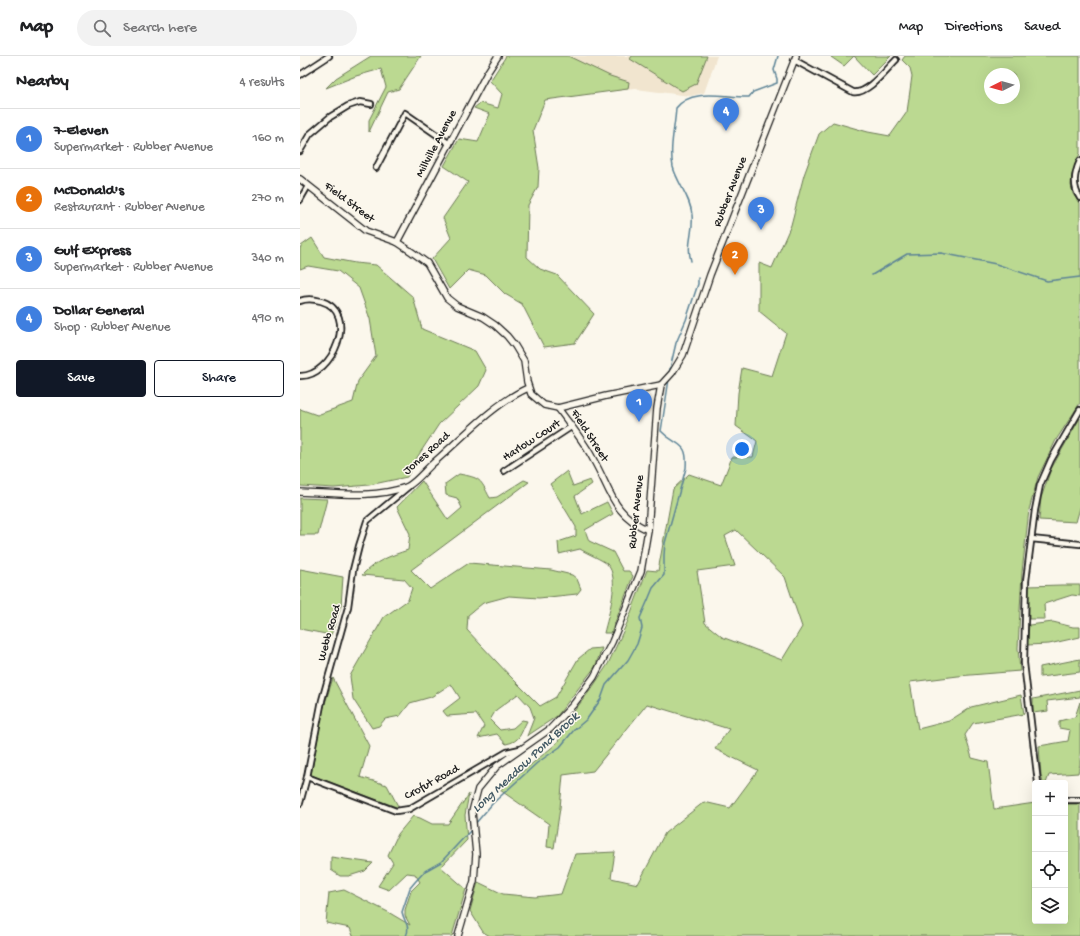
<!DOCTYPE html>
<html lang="en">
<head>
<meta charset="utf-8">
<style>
  :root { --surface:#fff; --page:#f2f2f2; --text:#202124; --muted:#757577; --line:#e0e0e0; --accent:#111827 }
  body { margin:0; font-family:"Gochi Hand",sans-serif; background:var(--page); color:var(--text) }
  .controls { position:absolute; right:12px; bottom:12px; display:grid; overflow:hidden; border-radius:4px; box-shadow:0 4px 16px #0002 }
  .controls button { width:36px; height:36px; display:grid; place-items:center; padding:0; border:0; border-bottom:1px solid var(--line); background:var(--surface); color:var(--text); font:20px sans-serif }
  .compass { position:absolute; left:684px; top:12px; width:36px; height:36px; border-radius:50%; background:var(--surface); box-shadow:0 4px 16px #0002; rotate:265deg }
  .you { position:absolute; left:442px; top:393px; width:14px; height:14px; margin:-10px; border:3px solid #fff; border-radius:50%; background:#1a73e8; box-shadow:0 0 0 6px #1a73e833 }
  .badge { display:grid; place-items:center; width:26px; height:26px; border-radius:50%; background:var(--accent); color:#fff; font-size:13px; font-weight:700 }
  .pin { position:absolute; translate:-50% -33px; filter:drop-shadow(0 1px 2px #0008) }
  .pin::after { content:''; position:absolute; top:21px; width:14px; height:12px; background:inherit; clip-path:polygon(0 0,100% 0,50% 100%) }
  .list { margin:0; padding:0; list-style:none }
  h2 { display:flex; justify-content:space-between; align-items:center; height:52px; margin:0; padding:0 16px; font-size:17px }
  h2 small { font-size:13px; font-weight:400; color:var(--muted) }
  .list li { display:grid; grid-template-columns:26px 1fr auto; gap:12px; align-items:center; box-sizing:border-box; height:60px; padding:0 16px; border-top:1px solid var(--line) }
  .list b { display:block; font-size:15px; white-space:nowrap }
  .list p { margin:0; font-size:13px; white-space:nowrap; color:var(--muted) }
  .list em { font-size:13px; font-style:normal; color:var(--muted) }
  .actions { display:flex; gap:8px; padding:12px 16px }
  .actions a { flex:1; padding:9px 0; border:1px solid var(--accent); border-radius:4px; text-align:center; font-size:14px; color:var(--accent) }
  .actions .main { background:var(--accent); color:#fff }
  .icon { flex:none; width:22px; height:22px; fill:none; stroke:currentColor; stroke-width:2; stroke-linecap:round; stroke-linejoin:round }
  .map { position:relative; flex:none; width:780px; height:880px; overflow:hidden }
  header { display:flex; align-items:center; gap:24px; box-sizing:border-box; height:56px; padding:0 20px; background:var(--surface); border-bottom:1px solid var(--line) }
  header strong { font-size:19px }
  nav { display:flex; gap:22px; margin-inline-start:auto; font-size:14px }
  .search { width:280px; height:36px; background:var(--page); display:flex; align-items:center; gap:10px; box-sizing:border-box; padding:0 14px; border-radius:22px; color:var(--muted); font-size:15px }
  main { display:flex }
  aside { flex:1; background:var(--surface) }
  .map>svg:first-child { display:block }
  .built { fill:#f1e5cf }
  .green { fill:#bbd991; stroke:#6c7a56; fill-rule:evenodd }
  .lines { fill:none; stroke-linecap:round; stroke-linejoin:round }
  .stream { stroke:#5c8396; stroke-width:1.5 }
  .minor-casing { stroke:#1c1c1c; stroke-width:8 }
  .tertiary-casing { stroke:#1c1c1c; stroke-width:8 }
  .minor { stroke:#fbf7ec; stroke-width:4.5 }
  .tertiary { stroke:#fbf7ec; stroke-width:5.5 }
  .labels { text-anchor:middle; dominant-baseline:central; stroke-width:3; stroke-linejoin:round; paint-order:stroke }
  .street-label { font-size:12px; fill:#1c1c1c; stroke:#fbf7ec }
  .water-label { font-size:13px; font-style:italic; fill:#415863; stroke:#fbf7ec }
</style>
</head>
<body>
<header>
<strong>Map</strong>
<div class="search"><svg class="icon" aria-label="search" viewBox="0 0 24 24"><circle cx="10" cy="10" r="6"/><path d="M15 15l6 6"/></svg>Search here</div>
<nav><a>Map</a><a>Directions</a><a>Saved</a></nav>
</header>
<main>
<aside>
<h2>Nearby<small>4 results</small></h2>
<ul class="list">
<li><span class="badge" style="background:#3f7fe0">1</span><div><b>7-Eleven</b><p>Supermarket · Rubber Avenue</p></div><em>160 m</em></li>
<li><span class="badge" style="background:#e8710a">2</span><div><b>McDonald's</b><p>Restaurant · Rubber Avenue</p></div><em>270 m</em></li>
<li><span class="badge" style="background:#3f7fe0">3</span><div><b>Gulf Express</b><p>Supermarket · Rubber Avenue</p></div><em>340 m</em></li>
<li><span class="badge" style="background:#3f7fe0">4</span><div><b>Dollar General</b><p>Shop · Rubber Avenue</p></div><em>490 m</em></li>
</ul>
<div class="actions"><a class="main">Save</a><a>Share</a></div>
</aside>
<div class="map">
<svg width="780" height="880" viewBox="0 0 780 880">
  <rect width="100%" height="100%" fill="#fbf7ec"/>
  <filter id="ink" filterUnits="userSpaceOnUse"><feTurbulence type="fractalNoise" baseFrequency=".025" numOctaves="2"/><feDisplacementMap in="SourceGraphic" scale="8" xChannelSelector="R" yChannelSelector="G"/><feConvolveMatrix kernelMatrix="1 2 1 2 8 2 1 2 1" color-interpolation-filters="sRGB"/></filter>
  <g filter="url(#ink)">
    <!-- built -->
    <polygon class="built" points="204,0 417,0 404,37 390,40 336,33 239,40 203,1"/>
    <!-- green -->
    <g class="green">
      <polygon points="71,0 121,0 99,33 88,36 69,76 69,64 86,31 81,13 56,20 26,32 36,22"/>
      <polygon points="206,0 268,0 310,20 329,26 328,33 245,44 233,74 239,112 238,131 228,149 227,201 240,213 257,219 294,258 275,287 244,291 222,248 205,238 186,219 168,214 149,233 132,203 151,182 143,162 168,126 144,110 159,83 178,86 190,58 174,52 180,47 198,52 202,38 190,25"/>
      <polygon points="332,0 407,0 396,28 382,35 330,3"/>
      <polygon points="532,0 591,0 572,19 554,0 544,10 531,1"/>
      <path d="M605,0H780V97L772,119L771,129L773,138L780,147V347L756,384L738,421L729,454L722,516L718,592L720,615L658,620L610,626L618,673L649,665L671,651L721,639L724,658L673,667L665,679L672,702L688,706L694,753L735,747V865H765V748H780V880H190L183,876L170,855L178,826L203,838L235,841L261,838L275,798L315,796L311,822L338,828L365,777L404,746L430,752L458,714L415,693L429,673L347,648L293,715L263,719L260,752L254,792L247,791L249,768L200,734L256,688L271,666V659L292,632L308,608L327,567L347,514L358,515L373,433L389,418L421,429L432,401H453L457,385L436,370L438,337L442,312L472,320L486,277L459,255V207L472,212L491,169L504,119L519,78L533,66L568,76L590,80L607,56L612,20L610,12L602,4ZM690,18H714V42H690ZM436,474L485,521L502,571L482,604L422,581L405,567L397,515L435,510L425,480Z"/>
      <polygon points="12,182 24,201 55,207 76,209 113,241 122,273 175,295 186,314 179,330 139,368 116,403 107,421 69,429 34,432 0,430 0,353 17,359 53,346 58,325 76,300 70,263 59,232 38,215 8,210 0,213 0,193 1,190"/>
      <polygon points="780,362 780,452 776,466 739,464 741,442 751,413"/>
      <path d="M267,415L273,430L290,424L292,428L275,440L282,458L307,446L313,458L285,474L289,485L313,496L323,515H329L333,520L311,577H304C308,560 321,522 307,508C303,504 286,497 280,493L259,498L258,486L276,480V471L250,428Z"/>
      <path d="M159,418C181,422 180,423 190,442L197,441L224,424L229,426L111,514L130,533L169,507L251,514L272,519L277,523L281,533L277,538L239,542L209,540L183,547L168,559L167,574L210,620L240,650L256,641L278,603L290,593L302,592L295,611L257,660L227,680L234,662L230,651L218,638L196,654L190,664L200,674L213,672L222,664L227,665C220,678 221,685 206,688L197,678L178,682L184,670L176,658L147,660L143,655L160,642L151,628L131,641L110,647L100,660L85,663L79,670L72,672L53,643L50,620L84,561L108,544L112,532L104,523L62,519C75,505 90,500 108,494L110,478L97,451L122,425L148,464L162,452L157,442L146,439L145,428Z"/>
      <polygon points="0,442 27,443 18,479 0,479"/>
      <polygon points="0,513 43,521 41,550 31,579 0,573"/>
      <polygon points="761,529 780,529 780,540 772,539 744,548 745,563 729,563 728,530"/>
      <polygon points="753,566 773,571 780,571 780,581 749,588 727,589 729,569"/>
      <polygon points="780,603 780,616 740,621 740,611"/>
      <polygon points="33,622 69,690 60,721 87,729 99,752 11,719 23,654"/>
      <polygon points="780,634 780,641 747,645 748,655 733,657 733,643"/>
      <polygon points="780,646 780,708 778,717 749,719 746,727 743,727 741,719 739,690 768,685 770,674 759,672 759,665 775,661"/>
      <polygon points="169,738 165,759 167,784 141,811 166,833 152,880 53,880 50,872 26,867 29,837 44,834 88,856 110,869 105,860 105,854 111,835 120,826 115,818 107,817 89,834 78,830 93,807 88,799 98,778 113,760 120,762 132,768 148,768"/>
      <polygon points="31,801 73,807 65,815 49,820 40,820 31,814"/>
    </g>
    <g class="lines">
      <!-- stream -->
      <g class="stream">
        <path d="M391,205C386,188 394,176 392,159C391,142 377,127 373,111C369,92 375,71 376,52C392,31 426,42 449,41L453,36L477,27V23L474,14L478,0"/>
        <polyline points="572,219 607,198 641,197 696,208 747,225 780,221"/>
        <polyline points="369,317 376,287 386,264 398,228 398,222"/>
        <path d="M175,768L193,747L237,707L260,691L274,674L287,663L301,643L306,629L328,604L337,588L342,572L340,562L348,544L353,532L364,519V499L365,487L386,412C388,384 377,392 361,375L369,323"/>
        <path d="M106,880C111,870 104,866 102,856L110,832L115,826L125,815L141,806L172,773"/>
      </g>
      <!-- minor casing -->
      <g class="minor-casing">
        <g id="minor">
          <path d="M494,4L553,36C567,39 586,14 596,4"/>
          <polyline points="0,19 29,0"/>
          <polyline points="0,95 10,78 30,61 48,50 60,46 71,48"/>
          <path d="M780,105C774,118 772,130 780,142"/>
          <polyline points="76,112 105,57 150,88"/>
          <polyline points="0,144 8,130"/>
          <path d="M0,245C7,242 14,243 21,245C60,256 33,321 0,320"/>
          <polyline points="204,415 271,371"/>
          <polyline points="731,483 780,488"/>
          <polyline points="7,721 96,755 109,753 207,696 220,693"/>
          <polyline points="738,727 724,607 726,525 735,454 740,429 751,404 780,354"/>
          <polyline points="765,744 780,744"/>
          <polyline points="0,747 7,721 22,644 48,551 53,514 59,490 67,465 108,431"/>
        </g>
      </g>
      <!-- tertiary casing -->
      <g class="tertiary-casing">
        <g id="tertiary">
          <polyline points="0,123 66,175 97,186 112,196 127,207 147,242 157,250 183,261 195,269 207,280 215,290 224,305 227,326 231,338 244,349 258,352 306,340 361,329 372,317 383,299 410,219 496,0"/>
          <polyline points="97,186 187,17 198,0"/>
          <path d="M258,352C270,369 284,385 293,403C311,434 312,458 348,474"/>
          <path d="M0,436C34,437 73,443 106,431C113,429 125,415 131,409C160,384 194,347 228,332"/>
          <polyline points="158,880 174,825 176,798 172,756 178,733 197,710 250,673 273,649 294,621 312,586 341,515 348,474 357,352 361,329"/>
        </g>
      </g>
      <!-- minor -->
      <use href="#minor" class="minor"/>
      <!-- tertiary -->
      <use href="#tertiary" class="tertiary"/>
    </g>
  </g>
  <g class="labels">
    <!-- street labels -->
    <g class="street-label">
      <text transform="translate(137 88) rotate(-62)">Millville Avenue</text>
      <text transform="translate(431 136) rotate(-69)">Rubber Avenue</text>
      <text transform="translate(49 147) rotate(37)">Field Street</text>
      <text transform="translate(289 380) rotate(57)">Field Street</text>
      <text transform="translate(232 385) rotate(-33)">Harlow Court</text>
      <text transform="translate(127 398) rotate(-42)">Jones Road</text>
      <text transform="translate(337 456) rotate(-84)">Rubber Avenue</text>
      <text transform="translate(30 577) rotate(-74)">Webb Road</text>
      <text transform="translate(132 727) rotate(-29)">Crofut Road</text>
    </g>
    <!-- water labels -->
    <g class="water-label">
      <text transform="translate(226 707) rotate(-43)">Long Meadow Pond Brook</text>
    </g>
  </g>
</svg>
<div class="controls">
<button>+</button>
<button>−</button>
<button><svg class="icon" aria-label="locate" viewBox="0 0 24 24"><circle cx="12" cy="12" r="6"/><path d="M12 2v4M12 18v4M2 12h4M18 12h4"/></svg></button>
<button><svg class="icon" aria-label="layers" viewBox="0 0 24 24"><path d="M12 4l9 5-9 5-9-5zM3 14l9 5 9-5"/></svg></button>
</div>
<svg class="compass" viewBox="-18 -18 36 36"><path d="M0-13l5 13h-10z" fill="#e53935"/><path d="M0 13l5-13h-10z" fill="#757577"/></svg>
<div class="you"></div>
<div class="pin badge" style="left:339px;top:366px;background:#3f7fe0">1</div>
<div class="pin badge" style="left:435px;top:219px;background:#e8710a">2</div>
<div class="pin badge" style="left:461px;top:174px;background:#3f7fe0">3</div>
<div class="pin badge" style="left:426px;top:75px;background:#3f7fe0">4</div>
</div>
</main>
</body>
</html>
